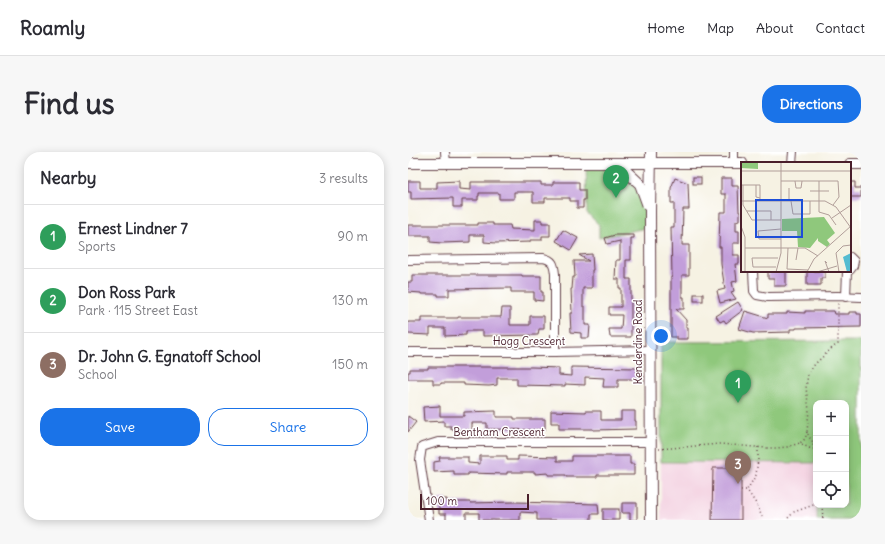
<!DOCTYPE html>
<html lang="en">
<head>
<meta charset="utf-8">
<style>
  :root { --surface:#fff; --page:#f7f7f7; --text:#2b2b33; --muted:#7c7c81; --line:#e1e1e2; --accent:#1a73e8 }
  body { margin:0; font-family:Delius,sans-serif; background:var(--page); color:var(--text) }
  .controls { position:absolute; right:12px; bottom:12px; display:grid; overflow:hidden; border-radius:8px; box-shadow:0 2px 10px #0003 }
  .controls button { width:36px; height:36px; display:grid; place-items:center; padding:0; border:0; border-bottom:1px solid var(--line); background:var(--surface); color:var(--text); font:20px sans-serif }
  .scale { position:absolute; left:12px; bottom:10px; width:109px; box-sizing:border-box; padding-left:4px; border:2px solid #4a1f2b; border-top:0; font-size:11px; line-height:14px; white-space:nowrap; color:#4a1f2b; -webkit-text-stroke:3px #fff; paint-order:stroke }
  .you { position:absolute; left:253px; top:184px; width:14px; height:14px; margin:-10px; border:3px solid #fff; border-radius:50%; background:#1a73e8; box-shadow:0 0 0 6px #1a73e833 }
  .badge { display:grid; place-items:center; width:26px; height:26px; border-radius:50%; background:var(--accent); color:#fff; font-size:13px; font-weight:700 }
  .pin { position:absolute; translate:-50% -33px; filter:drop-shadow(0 1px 2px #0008) }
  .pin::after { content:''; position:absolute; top:21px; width:14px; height:12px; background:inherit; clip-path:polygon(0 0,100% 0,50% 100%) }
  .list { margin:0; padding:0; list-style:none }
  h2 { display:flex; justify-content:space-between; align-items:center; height:52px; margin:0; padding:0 16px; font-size:17px }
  h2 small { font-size:13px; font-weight:400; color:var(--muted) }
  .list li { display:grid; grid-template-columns:26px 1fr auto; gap:12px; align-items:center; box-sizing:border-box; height:64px; padding:0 16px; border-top:1px solid var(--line) }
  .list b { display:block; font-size:15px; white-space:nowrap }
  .list p { margin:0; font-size:13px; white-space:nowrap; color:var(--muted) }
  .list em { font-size:13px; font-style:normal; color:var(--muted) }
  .actions { display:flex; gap:8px; padding:12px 16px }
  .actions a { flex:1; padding:9px 0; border:1px solid var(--accent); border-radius:16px; text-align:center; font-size:14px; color:var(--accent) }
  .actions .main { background:var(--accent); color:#fff }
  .icon { flex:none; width:22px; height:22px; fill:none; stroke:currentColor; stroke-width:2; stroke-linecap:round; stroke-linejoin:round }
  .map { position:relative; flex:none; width:453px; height:368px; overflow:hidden; border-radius:16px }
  header { display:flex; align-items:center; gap:24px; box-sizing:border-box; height:56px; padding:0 20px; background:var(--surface); border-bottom:1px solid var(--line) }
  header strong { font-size:19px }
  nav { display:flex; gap:22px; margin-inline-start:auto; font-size:14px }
  .intro { display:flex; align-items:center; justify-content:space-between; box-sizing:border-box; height:96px; padding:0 24px }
  h1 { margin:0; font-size:28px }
  .button { padding:10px 18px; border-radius:16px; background:var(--accent); color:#fff; font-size:14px; font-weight:700 }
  main { display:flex; gap:24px; padding:0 24px }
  aside { flex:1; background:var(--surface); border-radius:16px; box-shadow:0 2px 10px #0003 }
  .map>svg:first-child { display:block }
  .built { fill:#f3cfdf }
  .green { fill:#8fc87c; stroke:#6c7454 }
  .building { fill:#c29eda }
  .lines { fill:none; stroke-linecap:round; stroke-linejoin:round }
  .minor-casing { stroke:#643f47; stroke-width:10 }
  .tertiary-casing { stroke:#643f47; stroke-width:12 }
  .path { stroke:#643f47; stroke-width:1.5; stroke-dasharray:1 3; stroke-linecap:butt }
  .minor { stroke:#fff; stroke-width:8 }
  .tertiary { stroke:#fff; stroke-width:10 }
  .labels { text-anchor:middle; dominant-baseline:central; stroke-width:3; stroke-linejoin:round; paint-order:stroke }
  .street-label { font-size:11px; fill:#4a1f2b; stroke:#fff }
  .inset-road { fill:none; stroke:#b19e99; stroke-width:1 }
  .view { fill:#1d4ed8; fill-opacity:0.15; stroke:#1d4ed8; stroke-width:2 }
  .inset-edge { fill:none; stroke:#4a1f2b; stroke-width:2 }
</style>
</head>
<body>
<header>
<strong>Roamly</strong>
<nav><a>Home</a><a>Map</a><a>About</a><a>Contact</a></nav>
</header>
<div class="intro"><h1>Find us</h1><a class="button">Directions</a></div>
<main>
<aside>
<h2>Nearby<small>3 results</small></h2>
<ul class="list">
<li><span class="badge" style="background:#2e9e5b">1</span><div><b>Ernest Lindner 7</b><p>Sports</p></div><em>90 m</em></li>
<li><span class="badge" style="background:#2e9e5b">2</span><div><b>Don Ross Park</b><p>Park · 115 Street East</p></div><em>130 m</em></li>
<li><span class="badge" style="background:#8d6e63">3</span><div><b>Dr. John G. Egnatoff School</b><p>School</p></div><em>150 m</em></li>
</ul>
<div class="actions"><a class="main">Save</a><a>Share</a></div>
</aside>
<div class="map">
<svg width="453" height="368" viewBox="0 0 453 368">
  <rect width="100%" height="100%" fill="#fff"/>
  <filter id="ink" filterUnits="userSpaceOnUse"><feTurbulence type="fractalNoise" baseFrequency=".025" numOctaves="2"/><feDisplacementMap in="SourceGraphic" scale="8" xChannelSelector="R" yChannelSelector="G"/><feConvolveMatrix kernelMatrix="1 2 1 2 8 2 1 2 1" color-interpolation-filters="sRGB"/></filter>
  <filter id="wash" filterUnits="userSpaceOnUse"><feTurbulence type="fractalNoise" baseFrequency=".012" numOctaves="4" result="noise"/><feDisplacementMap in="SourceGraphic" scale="16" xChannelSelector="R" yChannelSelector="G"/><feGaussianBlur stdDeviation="0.9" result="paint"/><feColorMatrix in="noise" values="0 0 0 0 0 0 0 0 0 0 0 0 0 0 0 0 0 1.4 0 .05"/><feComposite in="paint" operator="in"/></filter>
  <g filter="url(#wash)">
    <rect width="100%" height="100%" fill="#f6f2e3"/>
    <!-- built -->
    <polygon class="built" points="253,310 408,311 408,353 409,353 409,368 253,368"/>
    <!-- green -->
    <g class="green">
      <polygon points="178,11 218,19 232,32 242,75 191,86 191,73 179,61"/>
      <polygon points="453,189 453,368 409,368 409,353 438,353 438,251 408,251 408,311 253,310 253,190"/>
    </g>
    <g id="blocks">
      <!-- building -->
      <g class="building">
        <rect x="285" y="25" width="8" height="7"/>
        <polygon points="267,26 280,31 281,57 275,57 274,93 281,93 281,123 274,123 274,145 276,145 276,157 268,157 278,168 278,176 280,176 280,187 269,187 269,185 263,185 263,125 264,125 263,75 266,75 266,51 263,51 263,36"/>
        <polygon points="313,26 324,26 324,34 330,34 331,60 332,60 332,68 328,69 328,79 331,79 331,91 325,91 325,103 331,103 331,112 327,112 329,129 324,130 326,139 323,140 328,147 312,151 309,139 317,137 313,112 313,95 311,95 312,60 318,60 318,42 313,42"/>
        <polygon points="0,29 12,29 12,36 29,36 29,30 51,29 51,37 63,38 63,30 133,30 133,33 145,33 145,30 171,30 171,38 177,38 177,48 175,48 175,56 169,56 169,49 162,49 162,46 137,46 137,50 125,50 125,40 106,40 106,47 91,47 91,41 71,41 71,44 70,44 70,48 54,48 54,55 45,55 45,46 3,47 3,40 0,40"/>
        <polygon points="442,30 447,30 447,36 453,36 453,45 442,45"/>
        <polygon points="127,68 134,68 134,71 142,71 142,84 134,84 134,88 122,88 122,90 88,91 76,90 76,83 62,83 62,90 34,91 22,90 22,84 0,84 0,73 70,73 70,71 85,71 85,73 102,73 103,77 127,78"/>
        <polygon points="155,78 170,86 163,98 148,89"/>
        <polygon points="207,83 226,83 226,86 223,86 223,108 218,108 218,127 223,127 223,185 202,185 201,177 213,177 214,163 201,163 201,155 213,155 213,136 211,136 211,127 207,127 208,108 212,108 212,89 199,92 197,86"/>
        <polygon points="184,102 185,118 184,118 184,136 175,136 175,155 177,155 177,173 182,173 181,186 173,186 173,181 163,180 162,161 164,161 163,137 164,137 165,125 167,125 166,109 181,109 171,103"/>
        <polygon points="360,119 378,119 378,134 366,134 366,127 360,127"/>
        <polygon points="399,119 417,119 417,126 413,126 413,133 399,133"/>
        <polygon points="4,123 114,123 114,124 133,124 133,140 135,140 135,149 126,148 126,140 103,140 103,136 41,137 41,144 30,144 30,142 13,142 13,141 0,140 0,130 4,130"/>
        <rect x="286" y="142" width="9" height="7"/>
        <polygon points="330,150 335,158 318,171 316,168 312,170 308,164"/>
        <polygon points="94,156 102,156 102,173 122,173 122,164 136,164 136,177 131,177 130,183 75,184 75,179 58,179 58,183 37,184 37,176 22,176 22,183 0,182 0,170 13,170 13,166 50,166 50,165 93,165"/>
        <polygon points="337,159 360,166 360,162 379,162 379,160 397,161 397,159 426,159 427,162 441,162 441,160 449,160 449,162 453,162 453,175 388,176 388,177 382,177 382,180 345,181 331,177"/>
        <polygon points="20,215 124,215 151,216 151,223 163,224 163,215 229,216 229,227 210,227 210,235 195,235 196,226 177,225 177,233 157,232 157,234 109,233 109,226 89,226 89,233 81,234 56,233 56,231 33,231 33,232 25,232 25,227 0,227 0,220 2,220 2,217 20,217"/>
        <polygon points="32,254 32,264 56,264 56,260 88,259 88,265 106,265 106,267 137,267 137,278 79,277 79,271 64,271 64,278 43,277 43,274 36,274 36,269 16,270 15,255"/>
        <polygon points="143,259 178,260 178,259 193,259 193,268 213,268 213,259 227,259 227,269 228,269 228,277 185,278 185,277 151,277 151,271 143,271"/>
        <polygon points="0,264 8,270 0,280"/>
        <polygon points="72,304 99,304 99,308 110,308 110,304 149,305 149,309 164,309 164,304 222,304 222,312 226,312 226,323 189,323 189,325 158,325 158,323 140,323 140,321 127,322 127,320 99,320 99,322 60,321 60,323 46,323 46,319 26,320 26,310 32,309 31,305 60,305 60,311 72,312"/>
        <polygon points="305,316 333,316 333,368 304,368"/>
        <polygon points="31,347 39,347 39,350 62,350 62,351 106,350 190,352 191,362 183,362 183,368 129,368 129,361 112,360 112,368 71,368 71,361 58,361 58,368 38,368 38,362 31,362"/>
        <polygon points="214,351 229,351 229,368 222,368 222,361 214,361"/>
        <rect x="195" y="357" width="16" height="11"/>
      </g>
    </g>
  </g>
  <g filter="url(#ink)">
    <use href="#blocks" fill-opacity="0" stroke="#643f47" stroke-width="1"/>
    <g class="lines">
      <!-- minor casing -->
      <g class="minor-casing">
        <g id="minor">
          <polyline points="37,0 38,11"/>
          <polyline points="326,0 326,11"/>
          <polyline points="384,11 385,0"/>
          <polyline points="442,105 446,109 445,114 442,118"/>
          <path d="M0,108L135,106C145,108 146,112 147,122V200"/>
          <polyline points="345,119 346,139 349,143 360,145 430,144 453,145"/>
          <polyline points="438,145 439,119"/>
          <polyline points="0,200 147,200 242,198"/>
          <polyline points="21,368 12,308 14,295 30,290 243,290"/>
        </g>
      </g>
      <!-- tertiary casing -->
      <g class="tertiary-casing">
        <g id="tertiary">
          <polyline points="0,11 334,11"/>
          <polyline points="442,12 453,12"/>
          <polyline points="203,15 218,19 232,32 240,54"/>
          <polyline points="243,368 242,59 243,0"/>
        </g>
      </g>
      <!-- path -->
      <g class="path">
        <polyline points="399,280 397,287 392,291 401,296 406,297"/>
        <polyline points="350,295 350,307 348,323 339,338 349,353 354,365"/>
        <polyline points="251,297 312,292 358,296 369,296 379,295 392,291"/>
        <polyline points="408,301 406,297 404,288 401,285 399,280 401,258 398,236 400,222 407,212 425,195 430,192 430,150"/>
        <polyline points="333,338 339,338"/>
        <polyline points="414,353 415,368"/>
        <polyline points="380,366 386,360 408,352"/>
      </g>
      <!-- minor -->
      <use href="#minor" class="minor"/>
      <!-- tertiary -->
      <use href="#tertiary" class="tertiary"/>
    </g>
  </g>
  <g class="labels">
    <!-- street labels -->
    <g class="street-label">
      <text x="121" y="189">Hogg Crescent</text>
      <text transform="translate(230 190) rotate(-90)">Kenderdine Road</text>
      <text x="91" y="280">Bentham Crescent</text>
    </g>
  </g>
  <!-- overview -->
  <g transform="translate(333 10)">
    <rect width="110" height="110" fill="#f6f2e3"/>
    <path d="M0,0H17V7L0,6ZM83,55L94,71L86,78L89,82L86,85L77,79V76L69,86L57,85L56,69H41V57Z" fill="#8fc87c"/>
    <path d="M110,91V110H106L102,95Z" fill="#54bcd1"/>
    <path class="inset-road" d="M0,9H110M40,19H97L98,35L92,43M54,19L55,26H60L61,19M78,19V50L88,53L95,63M0,23H19V39M2,23V43L11,58H40M15,23V35L19,36M48,26V39M69,29H88M0,39H84L95,45L110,66M50,39L52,52H69V39M6,49H30V58M91,56L110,43M0,64L4,75V110M40,67L17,69L18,77H40M4,86H64L77,94M47,86L46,107L67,108M55,98L57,86M86,101L84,99L88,110M35,105H12L11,96H37M35,110L40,91V0M66,110L73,97L110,64M76,110L96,104M98,110L95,91L102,84L110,83"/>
    <path class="view" d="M15,38H61V75H15Z"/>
    <rect width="110" height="110" class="inset-edge"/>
  </g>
</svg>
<div class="controls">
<button>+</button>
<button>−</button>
<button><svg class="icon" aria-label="locate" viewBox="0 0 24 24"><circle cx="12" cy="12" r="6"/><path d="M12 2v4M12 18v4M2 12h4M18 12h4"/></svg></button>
</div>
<div class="scale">100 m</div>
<div class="you"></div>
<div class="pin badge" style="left:330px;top:251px;background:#2e9e5b">1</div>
<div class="pin badge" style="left:208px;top:46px;background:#2e9e5b">2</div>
<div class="pin badge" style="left:330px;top:332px;background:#8d6e63">3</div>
</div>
</main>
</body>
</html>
